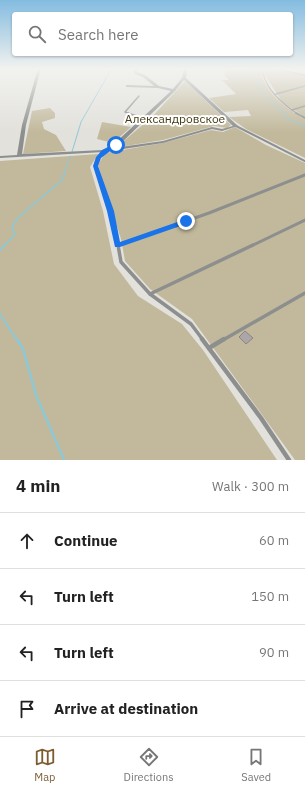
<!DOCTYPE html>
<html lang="en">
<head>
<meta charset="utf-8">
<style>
  :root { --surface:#fff; --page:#f6f6f6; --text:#222; --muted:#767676; --line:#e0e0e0; --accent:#7c5d32 }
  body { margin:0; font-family:"IBM Plex Sans",sans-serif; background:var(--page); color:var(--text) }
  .stop { position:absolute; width:12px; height:12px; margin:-9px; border:3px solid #1a73e8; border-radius:50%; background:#fff }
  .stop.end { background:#1a73e8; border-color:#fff; box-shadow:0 1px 4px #0008 }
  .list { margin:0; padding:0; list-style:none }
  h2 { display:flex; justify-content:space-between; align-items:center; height:52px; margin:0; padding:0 16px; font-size:17px }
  h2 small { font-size:13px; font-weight:400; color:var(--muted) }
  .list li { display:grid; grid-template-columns:26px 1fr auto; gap:12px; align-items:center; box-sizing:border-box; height:56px; padding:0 16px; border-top:1px solid var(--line) }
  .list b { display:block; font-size:15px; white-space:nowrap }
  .list em { font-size:13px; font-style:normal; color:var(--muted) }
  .icon { flex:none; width:22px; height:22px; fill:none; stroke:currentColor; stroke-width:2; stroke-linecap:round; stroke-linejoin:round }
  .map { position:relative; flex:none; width:305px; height:460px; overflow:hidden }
  .search { position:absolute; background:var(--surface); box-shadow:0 1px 3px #0004; left:12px; right:12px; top:12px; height:44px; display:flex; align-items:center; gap:10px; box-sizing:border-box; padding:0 14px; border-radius:4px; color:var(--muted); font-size:15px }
  .sheet { height:276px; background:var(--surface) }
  nav { display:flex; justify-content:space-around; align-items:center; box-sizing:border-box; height:56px; border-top:1px solid var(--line); background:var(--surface); font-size:11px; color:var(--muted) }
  nav a { display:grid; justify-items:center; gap:2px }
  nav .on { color:var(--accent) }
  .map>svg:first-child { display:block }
  .green { fill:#c2b99c }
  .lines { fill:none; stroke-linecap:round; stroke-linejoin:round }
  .stream-far3 { stroke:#8cc8d5; stroke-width:1 }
  .stream-far2 { stroke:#8cc8d5; stroke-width:1.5 }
  .stream-far1 { stroke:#8cc8d5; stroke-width:2 }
  .stream { stroke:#8cc8d5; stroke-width:2.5 }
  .building { fill:#aca6a8; stroke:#8b8586 }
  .service-far4 { stroke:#8d8f8e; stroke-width:1.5 }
  .service-far3 { stroke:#8d8f8e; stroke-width:2 }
  .service-far2 { stroke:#8d8f8e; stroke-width:3 }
  .service-far1 { stroke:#8d8f8e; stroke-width:3.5 }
  .service { stroke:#8d8f8e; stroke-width:4.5 }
  .minor { fill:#8d8f8e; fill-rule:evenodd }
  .route { fill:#1a73e8 }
  .labels { text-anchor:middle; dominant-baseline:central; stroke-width:4; stroke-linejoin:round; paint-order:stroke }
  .far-park-label { font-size:12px; fill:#453a14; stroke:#fff }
</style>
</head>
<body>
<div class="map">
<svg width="305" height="460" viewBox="0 0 305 460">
  <rect width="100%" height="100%" fill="#e2e1dc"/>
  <!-- green -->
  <g class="green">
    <path d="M226,68H260C264,92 285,108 305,119V158L246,129L229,117L251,116L248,110L224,112L209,98L236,94L222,80H229L225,76Z"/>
    <polygon points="263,68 305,75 305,117 282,102 266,77"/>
    <polygon points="185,81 231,125 227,128 214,126 163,140 113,148 120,144 152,117"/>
    <polygon points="50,108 55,113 55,118 42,122 44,129 56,135 66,151 23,154 32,111"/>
    <polygon points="102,122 131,127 113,143 97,139"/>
    <polygon points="235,127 266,145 305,163 305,460 295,460 192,319 150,289 125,261 121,239 98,165 105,153 163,143 211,130 223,132"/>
    <polygon points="98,154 90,167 103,211 114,264 138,296 182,324 203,350 277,460 0,460 0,161"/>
  </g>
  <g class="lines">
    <!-- stream-far3 -->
    <g class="stream-far3">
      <polyline points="251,68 247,71 257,80 261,93 272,102 272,104 285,113 283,116 305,127"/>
      <polyline points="72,152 81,122 112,68"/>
      <polyline points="65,172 70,156"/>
    </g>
    <!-- stream-far2 -->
    <polyline class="stream-far2" points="4,246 15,234 12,227 18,218 63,179 65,171"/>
    <!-- stream-far1 -->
    <g class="stream-far1">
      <polyline points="0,250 5,245"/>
      <polyline points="0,314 17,340"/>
    </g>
    <!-- stream -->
    <polyline class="stream" points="17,339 23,349 36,395 64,460"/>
  </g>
  <!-- building -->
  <polygon class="building" points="245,331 253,338 246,344 239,337"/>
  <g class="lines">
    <!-- service-far4 -->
    <g class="service-far4">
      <path d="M262,68C264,86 278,100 292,110L305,106"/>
      <polyline points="271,68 305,75"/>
      <polyline points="276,94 305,86"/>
      <polyline points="292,110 298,114"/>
      <polyline points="130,114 125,112 139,96"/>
    </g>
    <!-- service-far3 -->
    <g class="service-far3">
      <polyline points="127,113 145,119"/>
      <polyline points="296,113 305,118"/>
      <polyline points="236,126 305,161"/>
      <path d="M98,172C95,163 98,158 104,151"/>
    </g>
    <!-- service-far2 -->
    <g class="service-far2">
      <polyline points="98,171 111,211 118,246"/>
      <polyline points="118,245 209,213 305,175"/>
      <polyline points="251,246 305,220"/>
    </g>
    <!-- service-far1 -->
    <g class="service-far1">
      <polyline points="118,245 121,262 150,294 191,324 203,340"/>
      <polyline points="150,294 253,245"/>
      <polyline points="223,340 305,293"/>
    </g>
    <!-- service -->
    <g class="service">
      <polyline points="202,339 261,418 289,460"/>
      <polyline points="209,348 224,339"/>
    </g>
    <!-- minor -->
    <path class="minor" d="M38,68H41L26,125L22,154L103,150L114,144L171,91L158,88L126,87V85H127L154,86L143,77L135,74L133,71L136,68H139L137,71V72L145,75L159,86L173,89L182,78L184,68H187L186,78L238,126L222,131L212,129L163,143L110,151H108L104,152L0,158V156L17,155L22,125ZM184,80L233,126L222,129L212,127L163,141L113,148L118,146L175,91Z"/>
  </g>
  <!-- sky -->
  <linearGradient id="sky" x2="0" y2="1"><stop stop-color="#83bce0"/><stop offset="0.52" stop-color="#f2f2ef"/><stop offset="1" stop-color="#f2f2ef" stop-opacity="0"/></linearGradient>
  <rect width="305" height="132" fill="url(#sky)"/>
  <!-- route -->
  <polygon class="route" points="114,144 118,145 101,158 98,166 114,211 120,242 186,219 189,220 189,223 120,247 115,247 107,211 93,166 96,157 102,150"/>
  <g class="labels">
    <!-- far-park labels -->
    <g class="far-park-label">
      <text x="175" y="118">Александровское</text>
    </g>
  </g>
</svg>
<div class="stop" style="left:116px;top:145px"></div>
<div class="stop end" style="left:186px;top:221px"></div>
<div class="search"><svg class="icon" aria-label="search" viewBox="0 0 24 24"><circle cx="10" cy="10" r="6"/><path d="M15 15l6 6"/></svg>Search here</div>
</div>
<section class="sheet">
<h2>4 min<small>Walk · 300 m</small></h2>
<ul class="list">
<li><svg class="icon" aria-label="ahead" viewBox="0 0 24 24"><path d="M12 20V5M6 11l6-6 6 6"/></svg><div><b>Continue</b></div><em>60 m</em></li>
<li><svg class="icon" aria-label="left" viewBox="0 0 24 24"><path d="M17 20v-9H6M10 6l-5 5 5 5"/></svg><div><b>Turn left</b></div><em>150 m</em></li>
<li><svg class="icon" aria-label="left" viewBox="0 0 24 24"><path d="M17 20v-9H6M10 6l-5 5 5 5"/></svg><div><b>Turn left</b></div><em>90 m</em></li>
<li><svg class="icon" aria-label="arrive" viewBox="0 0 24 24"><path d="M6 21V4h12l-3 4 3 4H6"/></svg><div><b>Arrive at destination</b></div></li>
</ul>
</section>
<nav>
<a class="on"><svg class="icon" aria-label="map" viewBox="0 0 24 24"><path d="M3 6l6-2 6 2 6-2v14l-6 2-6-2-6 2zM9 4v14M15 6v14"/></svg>Map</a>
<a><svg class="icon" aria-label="directions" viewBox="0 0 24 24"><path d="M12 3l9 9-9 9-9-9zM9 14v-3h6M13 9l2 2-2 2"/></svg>Directions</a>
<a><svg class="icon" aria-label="saved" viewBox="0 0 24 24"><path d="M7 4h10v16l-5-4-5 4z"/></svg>Saved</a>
</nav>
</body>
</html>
